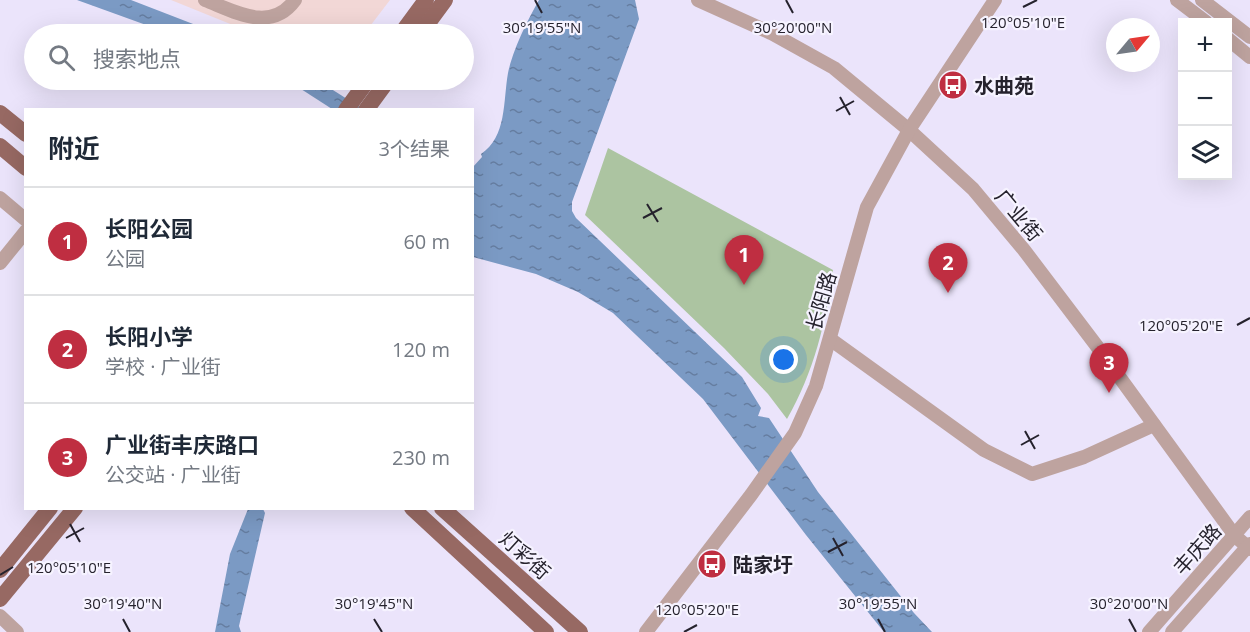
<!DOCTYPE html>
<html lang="zh">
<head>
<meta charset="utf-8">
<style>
  :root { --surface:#fff; --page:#f2f2f3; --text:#1f2937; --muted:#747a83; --line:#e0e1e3; --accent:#bf2e41 }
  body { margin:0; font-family:"Open Sans","Noto Sans SC",sans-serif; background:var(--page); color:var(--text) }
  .controls { position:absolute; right:18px; top:18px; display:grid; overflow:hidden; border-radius:0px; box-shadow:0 6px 24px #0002 }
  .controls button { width:54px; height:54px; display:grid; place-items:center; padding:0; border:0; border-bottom:2px solid var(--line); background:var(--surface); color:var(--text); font:30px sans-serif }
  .compass { position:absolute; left:1106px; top:18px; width:54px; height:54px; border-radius:50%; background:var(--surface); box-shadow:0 6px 24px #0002; rotate:61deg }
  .you { position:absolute; left:784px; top:360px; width:21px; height:21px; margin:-15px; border:4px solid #fff; border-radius:50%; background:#1a73e8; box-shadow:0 0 0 9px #1a73e833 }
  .badge { display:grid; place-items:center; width:39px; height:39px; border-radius:50%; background:var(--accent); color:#fff; font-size:20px; font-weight:700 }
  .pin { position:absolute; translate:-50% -50px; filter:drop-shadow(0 2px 3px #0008) }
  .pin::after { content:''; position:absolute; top:32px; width:21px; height:18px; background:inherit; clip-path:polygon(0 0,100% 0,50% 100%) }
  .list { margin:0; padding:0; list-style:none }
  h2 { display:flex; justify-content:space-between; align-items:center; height:78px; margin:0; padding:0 24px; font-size:26px }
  h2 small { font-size:20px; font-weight:400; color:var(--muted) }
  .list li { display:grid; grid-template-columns:39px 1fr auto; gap:18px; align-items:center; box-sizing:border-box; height:108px; padding:0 24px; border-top:2px solid var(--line) }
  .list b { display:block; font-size:22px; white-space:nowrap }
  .list p { margin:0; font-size:20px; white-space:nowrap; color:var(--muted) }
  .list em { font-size:20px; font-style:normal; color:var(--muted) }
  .icon { flex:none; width:33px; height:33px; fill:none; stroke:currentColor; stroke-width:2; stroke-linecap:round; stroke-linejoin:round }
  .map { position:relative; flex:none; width:1250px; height:632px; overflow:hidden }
  .search { position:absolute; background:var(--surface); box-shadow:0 6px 24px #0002; left:24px; top:24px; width:450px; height:66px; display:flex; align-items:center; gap:15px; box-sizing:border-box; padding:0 21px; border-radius:33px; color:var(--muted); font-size:22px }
  .panel { position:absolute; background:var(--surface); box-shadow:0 6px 24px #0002; left:24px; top:108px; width:450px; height:402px; border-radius:0px }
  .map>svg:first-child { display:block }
  .medical { fill:#f2d7d6 }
  .park { fill:#acc4a1 }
  .water { fill:url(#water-ripples) }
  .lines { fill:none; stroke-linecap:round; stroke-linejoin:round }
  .minor { stroke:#bea39f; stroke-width:14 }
  .major { stroke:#976963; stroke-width:16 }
  .ticks { fill:none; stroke:#25222d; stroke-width:2 }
  .labels { text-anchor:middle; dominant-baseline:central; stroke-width:4.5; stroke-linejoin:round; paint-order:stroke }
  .poi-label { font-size:20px; font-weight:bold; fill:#25222d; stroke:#f6f3ff; text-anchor:start }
  .street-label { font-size:20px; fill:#25222d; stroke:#f6f3ff }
  .ticks-label { font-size:15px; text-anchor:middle; fill:#25222d; stroke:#f6f3ff; stroke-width:4.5; stroke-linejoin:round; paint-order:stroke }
</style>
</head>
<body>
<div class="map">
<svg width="1250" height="632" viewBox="0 0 1250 632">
  <defs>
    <pattern id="water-ripples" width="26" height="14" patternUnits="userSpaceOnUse" patternTransform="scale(1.5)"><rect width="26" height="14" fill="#7b9ac4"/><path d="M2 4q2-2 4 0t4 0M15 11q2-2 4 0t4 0" fill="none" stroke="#657da0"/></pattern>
  </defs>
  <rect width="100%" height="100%" fill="#ebe4fb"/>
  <!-- medical -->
  <polygon class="medical" points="171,0 390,0 364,34 255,34"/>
  <!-- park -->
  <path class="park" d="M608,148L833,270C826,322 814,372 787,419L768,394L724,348L585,215Z"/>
  <!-- water -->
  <g class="water">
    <polygon points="77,0 131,0 219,34 171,34"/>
    <path d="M539,0H635L639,19L572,202V211L576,218L742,377L761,408L758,416L769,418L818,492L914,613L932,632H884L806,535L703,399L613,313L578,292L536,274L473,257L472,168L482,157L481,154C507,137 503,101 508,73C513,49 527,21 539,0Z"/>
    <polygon points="287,80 317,80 363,109 332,109"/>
    <polygon points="248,509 263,509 265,513 239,626 241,632 215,632 230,554"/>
  </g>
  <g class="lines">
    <!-- minor -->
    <g class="minor">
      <path d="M205,0C236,12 271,33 295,0"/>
      <polyline points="698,0 771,33 834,68 909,130 973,189 1024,250 1099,349 1235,536 1250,549"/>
      <polyline points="1177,0 1206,22"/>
      <polyline points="1202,0 1250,37"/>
      <polyline points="1228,39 1250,57"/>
      <polyline points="0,198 26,220"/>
      <polyline points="0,263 26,231"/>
      <polyline points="830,339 984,450 1032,474 1084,457 1154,425"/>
      <polyline points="0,616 17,632"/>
      <polyline points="646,632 751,495 795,433 816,386 867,207 909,130 995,0"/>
      <polyline points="1149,632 1250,517"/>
      <polyline points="1172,632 1250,544"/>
    </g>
    <!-- major -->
    <g class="major">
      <polyline points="401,34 426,0"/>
      <polyline points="420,34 445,0"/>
      <polyline points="346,110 368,80"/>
      <polyline points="366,110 388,80"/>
      <polyline points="0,113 26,134"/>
      <polyline points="0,146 26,168"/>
      <polyline points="412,508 546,632"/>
      <polyline points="442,508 580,632"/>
      <polyline points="0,570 50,508"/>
      <polyline points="0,599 75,508"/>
    </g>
  </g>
  <!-- ticks -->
  <path class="ticks" d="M535,0L542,13M786,0L793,13M1023,7L1037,0M840,97L850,115M836,111L854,101M647,204L658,222M643,218L662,208M1237,325L1250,318M1025,431L1035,449M1021,445L1039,435M70,524L80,542M66,538L84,528M833,538L843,556M828,552L847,542M0,575L13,567M123,619L130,632M374,619L382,632M878,619L885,632M1129,619L1136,632M684,632L697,625"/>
  <!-- icons -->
  <defs>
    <g id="bus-disc" transform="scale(1.5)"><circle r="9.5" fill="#bf2e41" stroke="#f6f3ff"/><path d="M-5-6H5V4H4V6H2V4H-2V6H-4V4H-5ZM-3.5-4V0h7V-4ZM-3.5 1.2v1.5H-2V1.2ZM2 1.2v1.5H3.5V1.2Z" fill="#fff"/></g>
  </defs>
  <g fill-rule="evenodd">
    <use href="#bus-disc" x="953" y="85"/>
    <use href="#bus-disc" x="712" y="564"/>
  </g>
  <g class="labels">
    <!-- poi labels -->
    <g class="poi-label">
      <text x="974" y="85">水曲苑</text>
      <text x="733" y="564">陆家圩</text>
    </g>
    <!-- street labels -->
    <g class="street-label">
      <text transform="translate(1019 215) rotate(50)">广业街</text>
      <text transform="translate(821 301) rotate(-74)">长阳路</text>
      <text transform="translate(1197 549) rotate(-48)">丰庆路</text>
      <text transform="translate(525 555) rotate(42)">灯彩街</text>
    </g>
  </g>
  <g class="ticks-label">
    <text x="1023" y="28">120°05'10"E</text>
    <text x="542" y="33">30°19'55"N</text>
    <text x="793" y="33">30°20'00"N</text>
    <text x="1181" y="331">120°05'20"E</text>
    <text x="69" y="573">120°05'10"E</text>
    <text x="123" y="609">30°19'40"N</text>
    <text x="374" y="609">30°19'45"N</text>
    <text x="878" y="609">30°19'55"N</text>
    <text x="1129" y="609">30°20'00"N</text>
    <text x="697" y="615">120°05'20"E</text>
  </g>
</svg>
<div class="controls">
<button>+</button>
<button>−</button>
<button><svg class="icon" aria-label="layers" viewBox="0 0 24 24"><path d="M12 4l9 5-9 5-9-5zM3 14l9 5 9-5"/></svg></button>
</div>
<svg class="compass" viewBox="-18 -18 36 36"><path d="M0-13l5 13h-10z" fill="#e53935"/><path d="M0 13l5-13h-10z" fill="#747a83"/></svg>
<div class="you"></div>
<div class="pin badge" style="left:744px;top:285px">1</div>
<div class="pin badge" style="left:948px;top:293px">2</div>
<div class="pin badge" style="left:1109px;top:393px">3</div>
<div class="search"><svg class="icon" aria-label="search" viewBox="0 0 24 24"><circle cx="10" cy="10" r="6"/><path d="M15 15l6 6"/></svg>搜索地点</div>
<section class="panel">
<h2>附近<small>3个结果</small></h2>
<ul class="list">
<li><span class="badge">1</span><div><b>长阳公园</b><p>公园</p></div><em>60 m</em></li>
<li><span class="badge">2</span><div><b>长阳小学</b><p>学校 · 广业街</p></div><em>120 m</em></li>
<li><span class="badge">3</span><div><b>广业街丰庆路口</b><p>公交站 · 广业街</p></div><em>230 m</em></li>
</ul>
</section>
</div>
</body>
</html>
